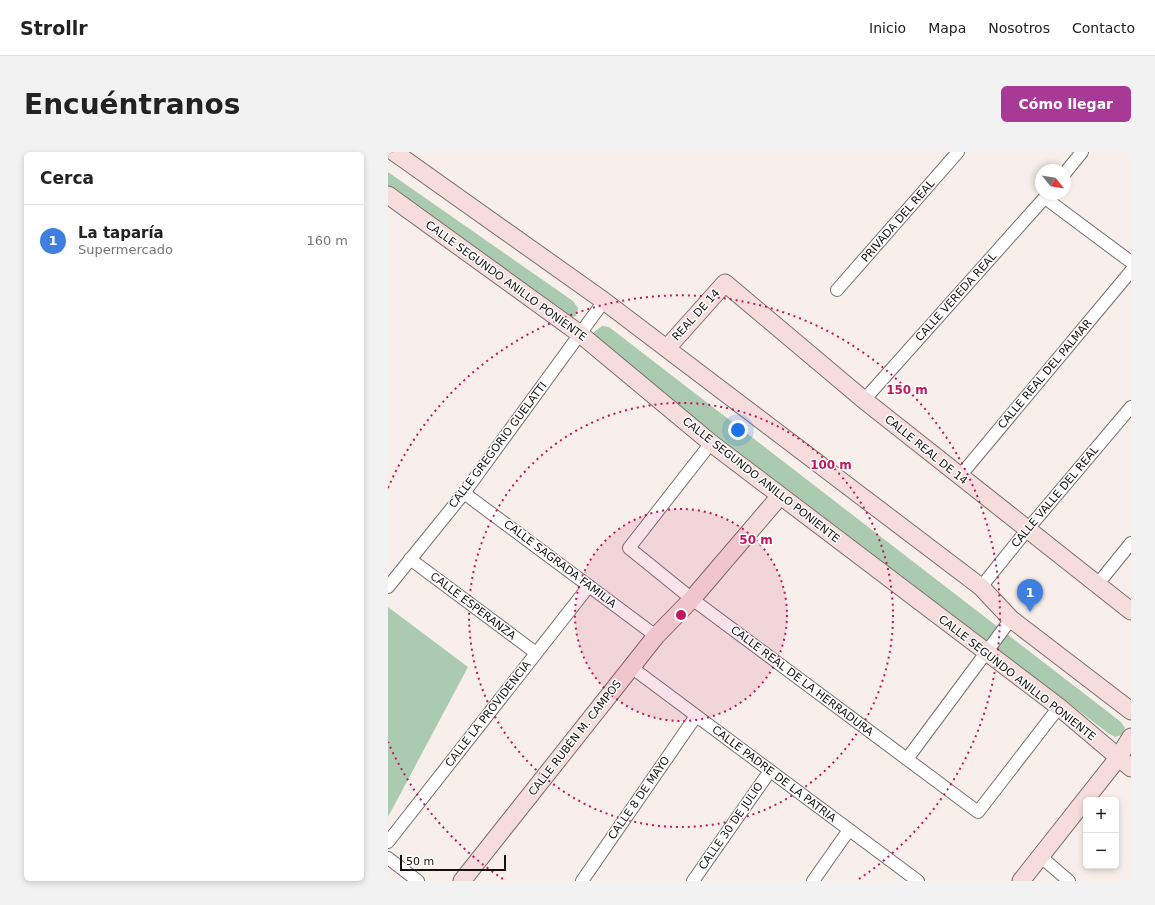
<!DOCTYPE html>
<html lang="es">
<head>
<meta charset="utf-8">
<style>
  :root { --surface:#fff; --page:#f2f2f2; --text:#222; --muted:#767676; --line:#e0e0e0; --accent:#a73997 }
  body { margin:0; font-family:"DejaVu Sans",sans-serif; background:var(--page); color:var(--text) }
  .controls { position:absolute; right:12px; bottom:12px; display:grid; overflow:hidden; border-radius:6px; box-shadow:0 2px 6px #0003 }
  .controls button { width:36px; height:36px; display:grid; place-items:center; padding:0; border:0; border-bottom:1px solid var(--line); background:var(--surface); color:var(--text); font:20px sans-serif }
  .compass { position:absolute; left:647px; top:12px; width:36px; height:36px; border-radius:50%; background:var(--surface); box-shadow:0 2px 6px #0003; rotate:120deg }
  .scale { position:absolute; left:12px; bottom:10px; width:106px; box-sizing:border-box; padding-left:4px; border:2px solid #13110f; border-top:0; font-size:11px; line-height:14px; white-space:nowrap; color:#13110f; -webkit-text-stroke:3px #fff; paint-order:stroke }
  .you { position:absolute; left:350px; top:278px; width:14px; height:14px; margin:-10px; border:3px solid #fff; border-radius:50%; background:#1a73e8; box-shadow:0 0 0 6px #1a73e833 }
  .badge { display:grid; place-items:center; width:26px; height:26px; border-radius:50%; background:var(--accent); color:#fff; font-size:13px; font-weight:700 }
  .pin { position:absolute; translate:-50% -33px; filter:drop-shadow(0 1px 2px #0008) }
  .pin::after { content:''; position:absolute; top:21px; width:14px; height:12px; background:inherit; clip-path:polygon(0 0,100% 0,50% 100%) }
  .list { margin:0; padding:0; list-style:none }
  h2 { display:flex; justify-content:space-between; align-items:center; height:52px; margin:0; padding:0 16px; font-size:17px }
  h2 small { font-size:13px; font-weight:400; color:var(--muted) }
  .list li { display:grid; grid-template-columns:26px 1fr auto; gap:12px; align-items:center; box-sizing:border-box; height:72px; padding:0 16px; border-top:1px solid var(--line) }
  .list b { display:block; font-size:15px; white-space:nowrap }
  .list p { margin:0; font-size:13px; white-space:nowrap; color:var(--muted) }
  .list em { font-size:13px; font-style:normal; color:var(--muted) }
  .map { position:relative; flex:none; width:743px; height:729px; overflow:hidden; border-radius:6px }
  header { display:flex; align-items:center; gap:24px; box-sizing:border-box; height:56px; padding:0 20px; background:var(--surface); border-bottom:1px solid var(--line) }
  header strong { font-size:19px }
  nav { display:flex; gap:22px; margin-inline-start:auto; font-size:14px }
  .intro { display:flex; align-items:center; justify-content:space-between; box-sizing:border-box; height:96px; padding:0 24px }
  h1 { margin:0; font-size:28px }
  .button { padding:10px 18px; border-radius:6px; background:var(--accent); color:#fff; font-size:14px; font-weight:700 }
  main { display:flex; gap:24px; padding:0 24px }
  aside { flex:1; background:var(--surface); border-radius:6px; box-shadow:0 2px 6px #0003 }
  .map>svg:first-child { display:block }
  .green { fill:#abcbb0 }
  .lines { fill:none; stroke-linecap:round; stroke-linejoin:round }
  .street-casing { stroke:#78716e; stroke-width:14 }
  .secondary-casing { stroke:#78716e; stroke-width:19 }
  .street { stroke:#fff; stroke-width:12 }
  .secondary { stroke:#f6dddc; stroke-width:17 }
  .ring { fill:none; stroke:#c2185b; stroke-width:2; stroke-dasharray:2 4 }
  .labels { text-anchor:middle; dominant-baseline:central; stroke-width:3; stroke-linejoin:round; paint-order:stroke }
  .street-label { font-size:11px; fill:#13110f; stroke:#fff }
  .centre { fill:#c2185b; stroke:#fff; stroke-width:2 }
  .ring-label { font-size:12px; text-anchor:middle; font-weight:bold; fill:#c2185b; stroke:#fff; stroke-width:3; stroke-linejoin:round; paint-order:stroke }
</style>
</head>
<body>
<header>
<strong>Strollr</strong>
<nav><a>Inicio</a><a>Mapa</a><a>Nosotros</a><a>Contacto</a></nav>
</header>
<div class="intro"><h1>Encuéntranos</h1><a class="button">Cómo llegar</a></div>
<main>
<aside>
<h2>Cerca<small></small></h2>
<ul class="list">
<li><span class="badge" style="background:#3f7fe0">1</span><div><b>La taparía</b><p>Supermercado</p></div><em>160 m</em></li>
</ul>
</aside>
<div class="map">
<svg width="743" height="729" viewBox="0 0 743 729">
  <rect width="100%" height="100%" fill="#f8efeb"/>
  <!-- green -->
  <g class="green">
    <polygon points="0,20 185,149 190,156 188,164 181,166 0,39"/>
    <polygon points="214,174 221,175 733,570 737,576 734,583 727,585 720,581 206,190 206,180"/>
    <polygon points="0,455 80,515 0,665"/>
  </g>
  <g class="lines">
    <!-- street casing -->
    <g class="street-casing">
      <g id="street">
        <polyline points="677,21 694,0"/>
        <polyline points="657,46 743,110"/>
        <polyline points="449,138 570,0"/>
        <polyline points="476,248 660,42"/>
        <polyline points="323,291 241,396 304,447 590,660 671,555"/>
        <polyline points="572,324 743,119"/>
        <polyline points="76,341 268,484"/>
        <polyline points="22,407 148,501"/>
        <polyline points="709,433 743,391"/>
        <polyline points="0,435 76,341 216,149"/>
        <polyline points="593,435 639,378 743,255"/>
        <polyline points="243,515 530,729"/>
        <polyline points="519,607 623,467"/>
        <polyline points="0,690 201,434"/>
        <polyline points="652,704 681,729"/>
        <polyline points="0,706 30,729"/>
        <polyline points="194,729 308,564"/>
        <polyline points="305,729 382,619"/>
        <polyline points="425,729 461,678"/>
      </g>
    </g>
    <!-- secondary casing -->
    <g class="secondary-casing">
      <g id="secondary">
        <polyline points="6,0 216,149 593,435 623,467 743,559"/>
        <polyline points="0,43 192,182 323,291 671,555 743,616"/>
        <polyline points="279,196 337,131 476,248 743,459"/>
        <polyline points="74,729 268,484 304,447 392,344"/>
        <polyline points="633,729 730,606 743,585"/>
      </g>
    </g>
    <!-- street -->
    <use href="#street" class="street"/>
    <!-- secondary -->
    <use href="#secondary" class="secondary"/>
  </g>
  <!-- distance rings -->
  <circle cx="293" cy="463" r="106" fill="#c2185b" fill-opacity=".12"/>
  <g class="ring">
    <circle cx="293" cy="463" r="106"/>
    <circle cx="293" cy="463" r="212"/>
    <path d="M115 727A319 319 0 0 1 0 590M0 336A319 319 0 1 1 471 727"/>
  </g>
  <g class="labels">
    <!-- street labels -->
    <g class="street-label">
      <text transform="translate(510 69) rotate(-49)">PRIVADA DEL REAL</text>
      <text transform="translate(118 129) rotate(36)">CALLE SEGUNDO ANILLO PONIENTE</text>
      <text transform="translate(568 145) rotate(-48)">CALLE VEREDA REAL</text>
      <text transform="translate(308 163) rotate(-48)">REAL DE 14</text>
      <text transform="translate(657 222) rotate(-50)">CALLE REAL DEL PALMAR</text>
      <text transform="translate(110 293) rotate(-53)">CALLE GREGORIO GUELATTI</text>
      <text transform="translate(538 298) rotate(39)">CALLE REAL DE 14</text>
      <text transform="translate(373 328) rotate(38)">CALLE SEGUNDO ANILLO PONIENTE</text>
      <text transform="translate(667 345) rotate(-50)">CALLE VALLE DEL REAL</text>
      <text transform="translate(172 412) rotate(37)">CALLE SAGRADA FAMILIA</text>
      <text transform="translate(85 454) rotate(37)">CALLE ESPERANZA</text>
      <text transform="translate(629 526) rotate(38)">CALLE SEGUNDO ANILLO PONIENTE</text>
      <text transform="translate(414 529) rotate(37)">CALLE REAL DE LA HERRADURA</text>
      <text transform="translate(100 562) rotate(-52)">CALLE LA PROVIDENCIA</text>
      <text transform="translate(187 586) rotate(-52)">CALLE RUBÉN M. CAMPOS</text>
      <text transform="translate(386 622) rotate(37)">CALLE PADRE DE LA PATRIA</text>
      <text transform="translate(251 646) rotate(-55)">CALLE 8 DE MAYO</text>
      <text transform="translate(343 674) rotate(-55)">CALLE 30 DE JULIO</text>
    </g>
  </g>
  <circle cx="293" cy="463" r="6" class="centre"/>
  <g class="ring-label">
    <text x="519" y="242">150 m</text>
    <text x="443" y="317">100 m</text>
    <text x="368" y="392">50 m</text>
  </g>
</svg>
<div class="controls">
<button>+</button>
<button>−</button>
</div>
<svg class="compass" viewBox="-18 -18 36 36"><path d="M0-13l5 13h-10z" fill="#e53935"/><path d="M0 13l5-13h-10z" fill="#767676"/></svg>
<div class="scale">50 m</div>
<div class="you"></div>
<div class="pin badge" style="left:642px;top:460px;background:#3f7fe0">1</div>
</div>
</main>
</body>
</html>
